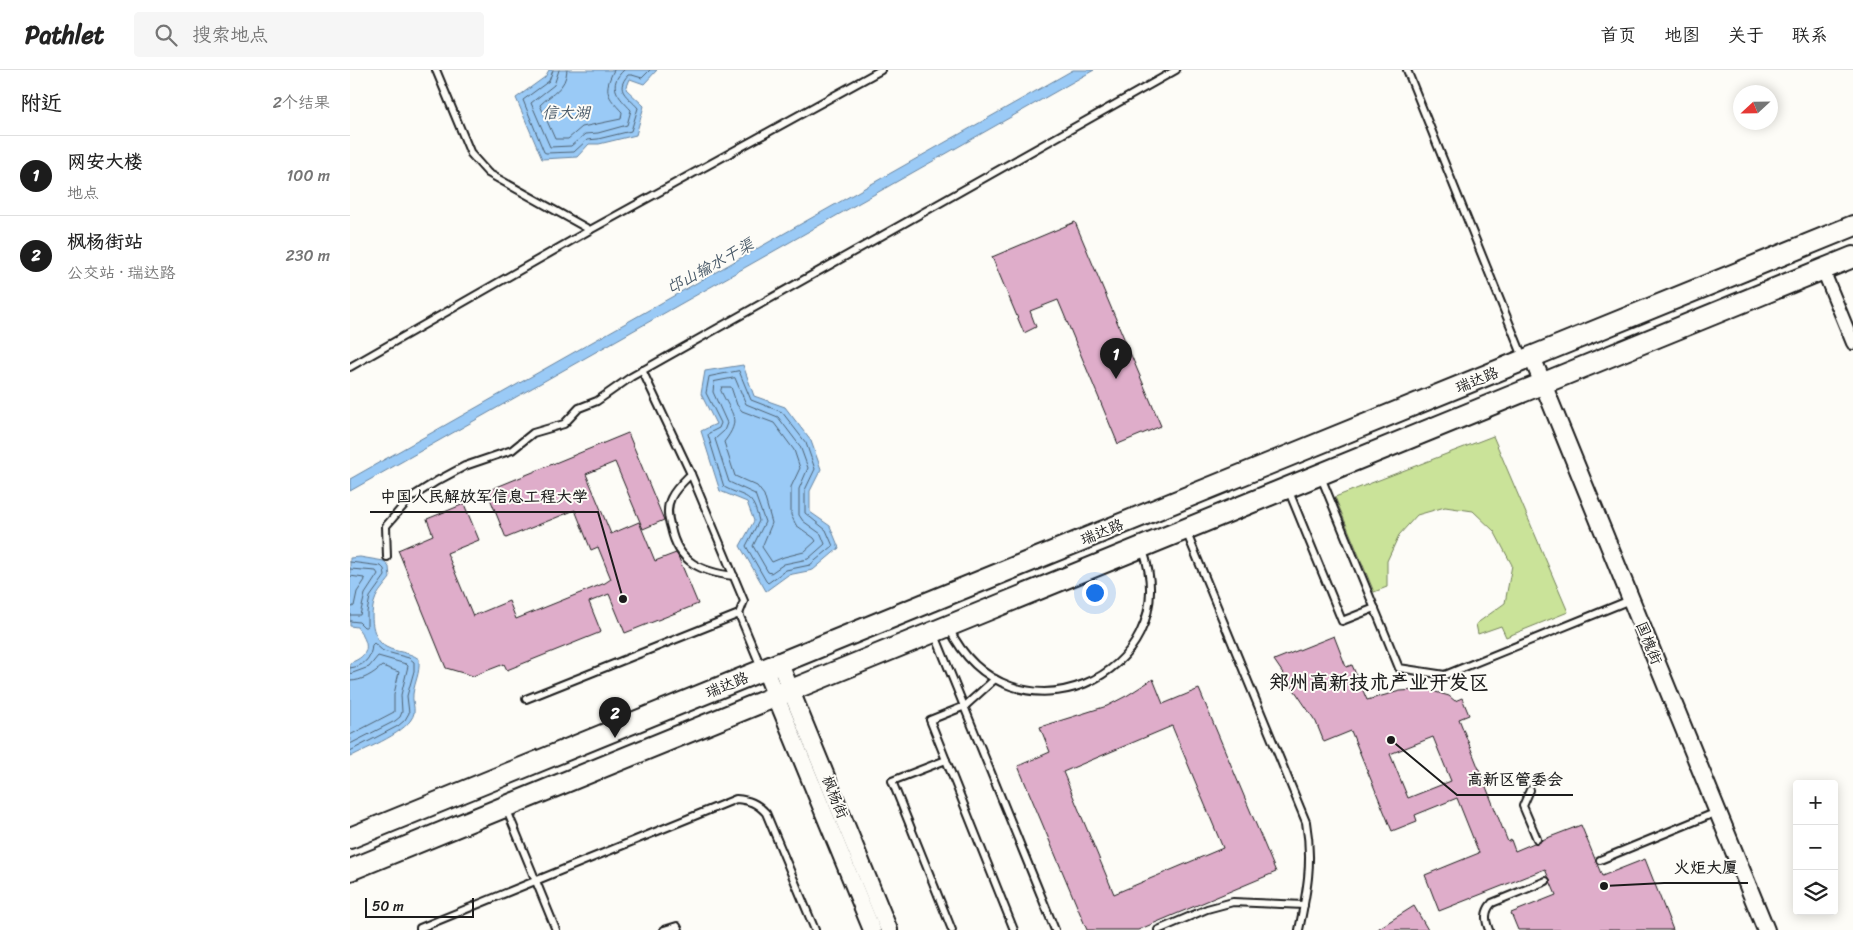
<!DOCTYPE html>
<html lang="zh">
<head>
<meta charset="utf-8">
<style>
  :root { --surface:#fff; --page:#f6f6f6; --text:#222; --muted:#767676; --line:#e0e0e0; --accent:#1c1c1c }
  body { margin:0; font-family:Sriracha,"LXGW WenKai TC",sans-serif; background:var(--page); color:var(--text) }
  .controls { position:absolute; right:15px; bottom:15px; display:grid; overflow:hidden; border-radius:5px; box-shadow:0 2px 12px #0003 }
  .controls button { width:45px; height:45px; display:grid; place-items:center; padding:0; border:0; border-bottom:1px solid var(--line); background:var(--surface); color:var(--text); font:25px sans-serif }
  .compass { position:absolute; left:1383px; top:15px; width:45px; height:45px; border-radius:50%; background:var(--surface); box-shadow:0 2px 12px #0003; rotate:248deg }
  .scale { position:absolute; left:15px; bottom:12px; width:109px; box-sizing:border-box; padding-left:5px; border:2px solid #1c1c1c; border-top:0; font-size:14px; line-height:18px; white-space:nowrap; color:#1c1c1c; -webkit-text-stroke:4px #fdfcf7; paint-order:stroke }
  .you { position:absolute; left:744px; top:522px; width:18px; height:18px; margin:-12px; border:4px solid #fff; border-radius:50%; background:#1a73e8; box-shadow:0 0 0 8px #1a73e833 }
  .badge { display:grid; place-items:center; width:32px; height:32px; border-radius:50%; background:var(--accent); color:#fff; font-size:16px; font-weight:700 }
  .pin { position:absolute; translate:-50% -41px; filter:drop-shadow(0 1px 2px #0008) }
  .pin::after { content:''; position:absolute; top:26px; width:18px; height:15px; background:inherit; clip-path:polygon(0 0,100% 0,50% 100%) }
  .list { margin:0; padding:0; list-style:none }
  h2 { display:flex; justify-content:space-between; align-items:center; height:65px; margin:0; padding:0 20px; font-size:21px }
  h2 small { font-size:16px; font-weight:400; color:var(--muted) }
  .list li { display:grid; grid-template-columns:32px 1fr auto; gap:15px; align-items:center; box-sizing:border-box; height:80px; padding:0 20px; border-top:1px solid var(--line) }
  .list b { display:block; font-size:19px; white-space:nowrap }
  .list p { margin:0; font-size:16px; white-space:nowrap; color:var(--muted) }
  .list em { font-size:16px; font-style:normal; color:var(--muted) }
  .icon { flex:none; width:28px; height:28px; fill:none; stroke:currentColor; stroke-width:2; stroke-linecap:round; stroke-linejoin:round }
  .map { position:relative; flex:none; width:1503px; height:860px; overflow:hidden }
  header { display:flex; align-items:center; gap:30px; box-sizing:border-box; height:70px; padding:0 25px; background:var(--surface); border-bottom:1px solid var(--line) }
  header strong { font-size:24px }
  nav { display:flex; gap:28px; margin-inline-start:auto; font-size:18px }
  .search { width:350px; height:45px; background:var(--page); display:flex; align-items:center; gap:12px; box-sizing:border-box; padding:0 18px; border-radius:5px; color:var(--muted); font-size:19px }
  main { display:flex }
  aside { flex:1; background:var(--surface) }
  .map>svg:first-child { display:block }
  .green { fill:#cae399; stroke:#73805a }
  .water { fill:#9acaf6; stroke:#68849f }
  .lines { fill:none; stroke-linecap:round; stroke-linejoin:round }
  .shore { stroke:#4e6273; stroke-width:1 }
  .building { fill:#dfadca; stroke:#1c1c1c; fill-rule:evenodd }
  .service-casing { stroke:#1c1c1c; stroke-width:10 }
  .minor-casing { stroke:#1c1c1c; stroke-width:16 }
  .tertiary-casing { stroke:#1c1c1c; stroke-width:20 }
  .primary-casing { stroke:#1c1c1c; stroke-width:24 }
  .service { stroke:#fdfcf7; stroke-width:6 }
  .minor { stroke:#fdfcf7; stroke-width:12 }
  .tertiary { stroke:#fdfcf7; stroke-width:16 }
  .primary { stroke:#fdfcf7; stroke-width:20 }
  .labels { text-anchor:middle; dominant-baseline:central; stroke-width:4; stroke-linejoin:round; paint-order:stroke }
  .street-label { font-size:15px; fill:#1c1c1c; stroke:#fdfcf7 }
  .water-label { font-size:16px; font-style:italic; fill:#485968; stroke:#fdfcf7 }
  .district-label { font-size:20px; font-weight:bold; fill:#1c1c1c; stroke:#fdfcf7 }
  .leader { fill:none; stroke:#1c1c1c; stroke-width:2 }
  .callout-dot { fill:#1c1c1c; stroke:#fdfcf7; stroke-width:2 }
  .callout-label { font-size:16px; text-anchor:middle; font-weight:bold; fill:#1c1c1c; stroke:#fdfcf7; stroke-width:4; stroke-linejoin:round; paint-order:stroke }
</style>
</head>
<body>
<header>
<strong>Pathlet</strong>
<div class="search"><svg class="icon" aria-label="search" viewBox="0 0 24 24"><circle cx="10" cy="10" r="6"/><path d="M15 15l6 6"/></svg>搜索地点</div>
<nav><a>首页</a><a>地图</a><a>关于</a><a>联系</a></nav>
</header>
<main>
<aside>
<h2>附近<small>2个结果</small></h2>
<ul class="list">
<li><span class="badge">1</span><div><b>网安大楼</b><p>地点</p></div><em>100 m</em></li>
<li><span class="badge">2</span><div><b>枫杨街站</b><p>公交站 · 瑞达路</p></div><em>230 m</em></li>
</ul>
</aside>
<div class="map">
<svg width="1503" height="860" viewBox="0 0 1503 860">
  <rect width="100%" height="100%" fill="#fdfcf7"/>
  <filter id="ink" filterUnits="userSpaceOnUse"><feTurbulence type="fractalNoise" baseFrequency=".02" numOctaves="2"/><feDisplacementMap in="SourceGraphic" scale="10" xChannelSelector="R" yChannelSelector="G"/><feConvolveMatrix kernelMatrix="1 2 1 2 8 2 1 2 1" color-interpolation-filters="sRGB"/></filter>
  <g filter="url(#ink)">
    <!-- green -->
    <polygon class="green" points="1143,366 1218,542 1156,567 1151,556 1128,564 1126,554 1155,533 1162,495 1144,461 1123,441 1095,437 1067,445 1049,465 1037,491 1037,517 1024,522 985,427"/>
    <!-- water -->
    <g class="water">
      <polygon points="199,0 307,0 294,14 280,9 276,19 294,36 286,65 249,74 239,74 227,87 192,89 166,28 195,7"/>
      <polygon points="723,0 744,0 0,421 0,409"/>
      <polygon points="393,295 404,326 435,337 461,371 471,399 460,421 460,442 480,456 489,478 463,500 438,505 416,521 390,476 404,451 397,432 370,421 351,361 366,354 351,324 355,301"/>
      <path d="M10,487L34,491L39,497L40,508C35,515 27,523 25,530C19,545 22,569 36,577C47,583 58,581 69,589C70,605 65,610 63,624C62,630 65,637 64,643C60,662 16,678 0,687V593C21,585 20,574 7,557L0,556V488Z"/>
    </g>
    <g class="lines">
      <!-- shore -->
      <g class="shore">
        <path d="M203,0L199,11L173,30L194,82L196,83L224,82L237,70L248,69L281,61L288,38C278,26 264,21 278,5H282L292,8L300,0"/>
        <path d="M209,0L204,15L181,33L200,77L221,76L235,64L248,63L277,55L281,40C269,27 256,16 274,0"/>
        <path d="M217,0C216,19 202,23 190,35L205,69H218L232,57L271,49L272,42C257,26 253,21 264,0"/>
        <path d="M389,301L401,330L432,342L456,373L465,399L455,420V443L476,460L483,476L460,495L436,500L418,513L416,511L396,476L409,451C402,422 397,429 374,417L358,365L359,363L369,358L371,353L356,323L359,307Z"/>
        <polygon points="385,308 396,334 428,347 450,376 458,398 449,419 449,445 453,451 471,464 475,474 458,489 434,494 421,503 418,502 403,476 415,452 405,424 379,412 365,369 374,361 377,353 363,322 364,312"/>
        <path d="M372,317H381L387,335L392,341L424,353L444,380L450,398L441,417V445L446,455L464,468L466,471L454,482L434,487L422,492L412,477L422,453L414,425L407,416L385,406L374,372C392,349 382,345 371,321Z"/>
        <polyline points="0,492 31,496 34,499 35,506 20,527 17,542 17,557 14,557 9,552 0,551"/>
        <polyline points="0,499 26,501 28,504 15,524 10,545 0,545"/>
        <polyline points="0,506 14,508 15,510 7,522 4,536 0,538"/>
        <path d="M0,598C14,596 21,589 22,575L24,573L33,581L59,588L64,592V601L57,626L59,643L55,650L48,656L0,681"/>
        <polyline points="0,604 19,597 28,586 56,594 58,596 51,625 52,642 50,647 45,651 0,674"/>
        <path d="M0,611C12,611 23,604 32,596L49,602L44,624V642L0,665"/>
      </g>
    </g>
    <!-- building -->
    <g class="building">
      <polygon points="725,152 811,356 768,374 708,230 680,241 686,257 674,263 642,187"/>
      <polygon points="278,363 314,450 293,459 265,392 236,404 261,464 289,452 305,491 326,483 328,486 348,534 275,563 259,524 239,532 251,562 157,600 154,594 123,606 96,598 48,480 83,465 77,449 114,434 129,470 97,483 123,546 159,531 166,549 255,513 261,509 248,477 241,480 225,440 156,468 137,421"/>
      <path d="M984,566L996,597L1002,595L1017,630L1050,621L1066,620H1079L1099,626L1105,631L1112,628L1119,645L1109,649L1158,772L1161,770L1165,781L1184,773L1188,774L1192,770L1231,755L1252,806L1295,789L1323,860H1168L1161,843L1206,825L1195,799L1089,841L1075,805L1129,783L1107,728L1065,745L1067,751L1042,761L1001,661L974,672L966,652L924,590ZM1083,667L1101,711L1058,728L1040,684Z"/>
      <path d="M803,609L813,634L849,619L926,802L788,860H737L668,696L700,682L690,657L757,636L778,625ZM822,656L873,778L764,824L713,702Z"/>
      <polygon points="1064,836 1078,860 1026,860"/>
    </g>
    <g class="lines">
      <!-- service casing -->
      <g class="service-casing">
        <g id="service">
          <polyline points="86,0 121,84 138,103 240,160"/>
          <polyline points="1057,0 1173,287"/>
          <polyline points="0,297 240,160 531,0"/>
          <polyline points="292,300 341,404 394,531 389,544"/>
          <path d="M341,404C334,411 325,419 321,428C316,438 318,448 321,458C328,493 352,502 384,506"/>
          <polyline points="971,407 1049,598 1095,605 1280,530"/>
          <polyline points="938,419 992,551 1025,538"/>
          <path d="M836,461L956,752C963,792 957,821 949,860"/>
          <polyline points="37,487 36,456 60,428 87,411 115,396 162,380 183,363 214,354 229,338 247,331 281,307 826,0"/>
          <path d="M599,558C659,682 837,608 793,480"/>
          <polyline points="585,565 705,860"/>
          <polyline points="645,609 615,636 580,650 664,860"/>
          <polyline points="176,629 389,544 411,597"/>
          <polyline points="596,690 542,711 602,860"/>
          <polyline points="1180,720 1173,736 1187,769"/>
          <polyline points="156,738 206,860"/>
          <polyline points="1250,790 1367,742"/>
          <path d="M70,860V858L386,729C399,730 407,733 416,743L465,860"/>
          <polyline points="314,860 327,856 329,860"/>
          <polyline points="808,860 857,839 883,832 954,835"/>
          <path d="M1139,860C1135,850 1134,842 1142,833L1196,811"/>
        </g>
      </g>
      <!-- minor casing -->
      <g class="minor-casing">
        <polyline id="minor" points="1473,200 1503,273"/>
      </g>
      <!-- tertiary casing -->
      <g class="tertiary-casing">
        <g id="tertiary">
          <polyline points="1182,287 1416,860"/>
          <polyline points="430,594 539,860"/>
          <polyline points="415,600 522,860"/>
        </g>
      </g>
      <!-- primary casing -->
      <g class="primary-casing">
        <g id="primary">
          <polyline points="0,768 1503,156"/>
          <polyline points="0,800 1503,187"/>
        </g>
      </g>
      <!-- service -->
      <use href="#service" class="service"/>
      <!-- minor -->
      <use href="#minor" class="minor"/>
      <!-- tertiary -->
      <use href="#tertiary" class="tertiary"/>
      <!-- primary -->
      <use href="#primary" class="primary"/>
    </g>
  </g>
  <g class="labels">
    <!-- street labels -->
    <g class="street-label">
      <text transform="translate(1127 310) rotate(-22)">瑞达路</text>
      <text transform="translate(752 462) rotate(-22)">瑞达路</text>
      <text transform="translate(1299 573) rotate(68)">国槐街</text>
      <text transform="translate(377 615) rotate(-22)">瑞达路</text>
      <text transform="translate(485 727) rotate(68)">枫杨街</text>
    </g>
    <!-- water labels -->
    <g class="water-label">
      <text x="216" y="42">信大湖</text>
      <text transform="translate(360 196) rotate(-29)">邙山输水干渠</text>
    </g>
    <!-- district labels -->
    <g class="district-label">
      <text x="1029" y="612">郑州高新技术产业开发区</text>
    </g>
  </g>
  <!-- callouts -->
  <path class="leader" d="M273 529L248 442H20M1041 670L1107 725H1223M1254 816L1314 813H1398"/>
  <g class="callout-dot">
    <circle cx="273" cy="529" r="5"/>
    <circle cx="1041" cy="670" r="5"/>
    <circle cx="1254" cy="816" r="5"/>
  </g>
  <g class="callout-label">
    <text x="134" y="432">中国人民解放军信息工程大学</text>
    <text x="1165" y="715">高新区管委会</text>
    <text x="1356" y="803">火炬大厦</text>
  </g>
</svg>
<div class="controls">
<button>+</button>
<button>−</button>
<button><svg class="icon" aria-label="layers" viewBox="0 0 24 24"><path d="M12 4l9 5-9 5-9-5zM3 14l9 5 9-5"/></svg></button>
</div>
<svg class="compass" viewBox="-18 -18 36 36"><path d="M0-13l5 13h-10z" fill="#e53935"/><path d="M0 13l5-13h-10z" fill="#767676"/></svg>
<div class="scale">50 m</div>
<div class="you"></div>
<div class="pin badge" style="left:766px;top:309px">1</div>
<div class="pin badge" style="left:265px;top:668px">2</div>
</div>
</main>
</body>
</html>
